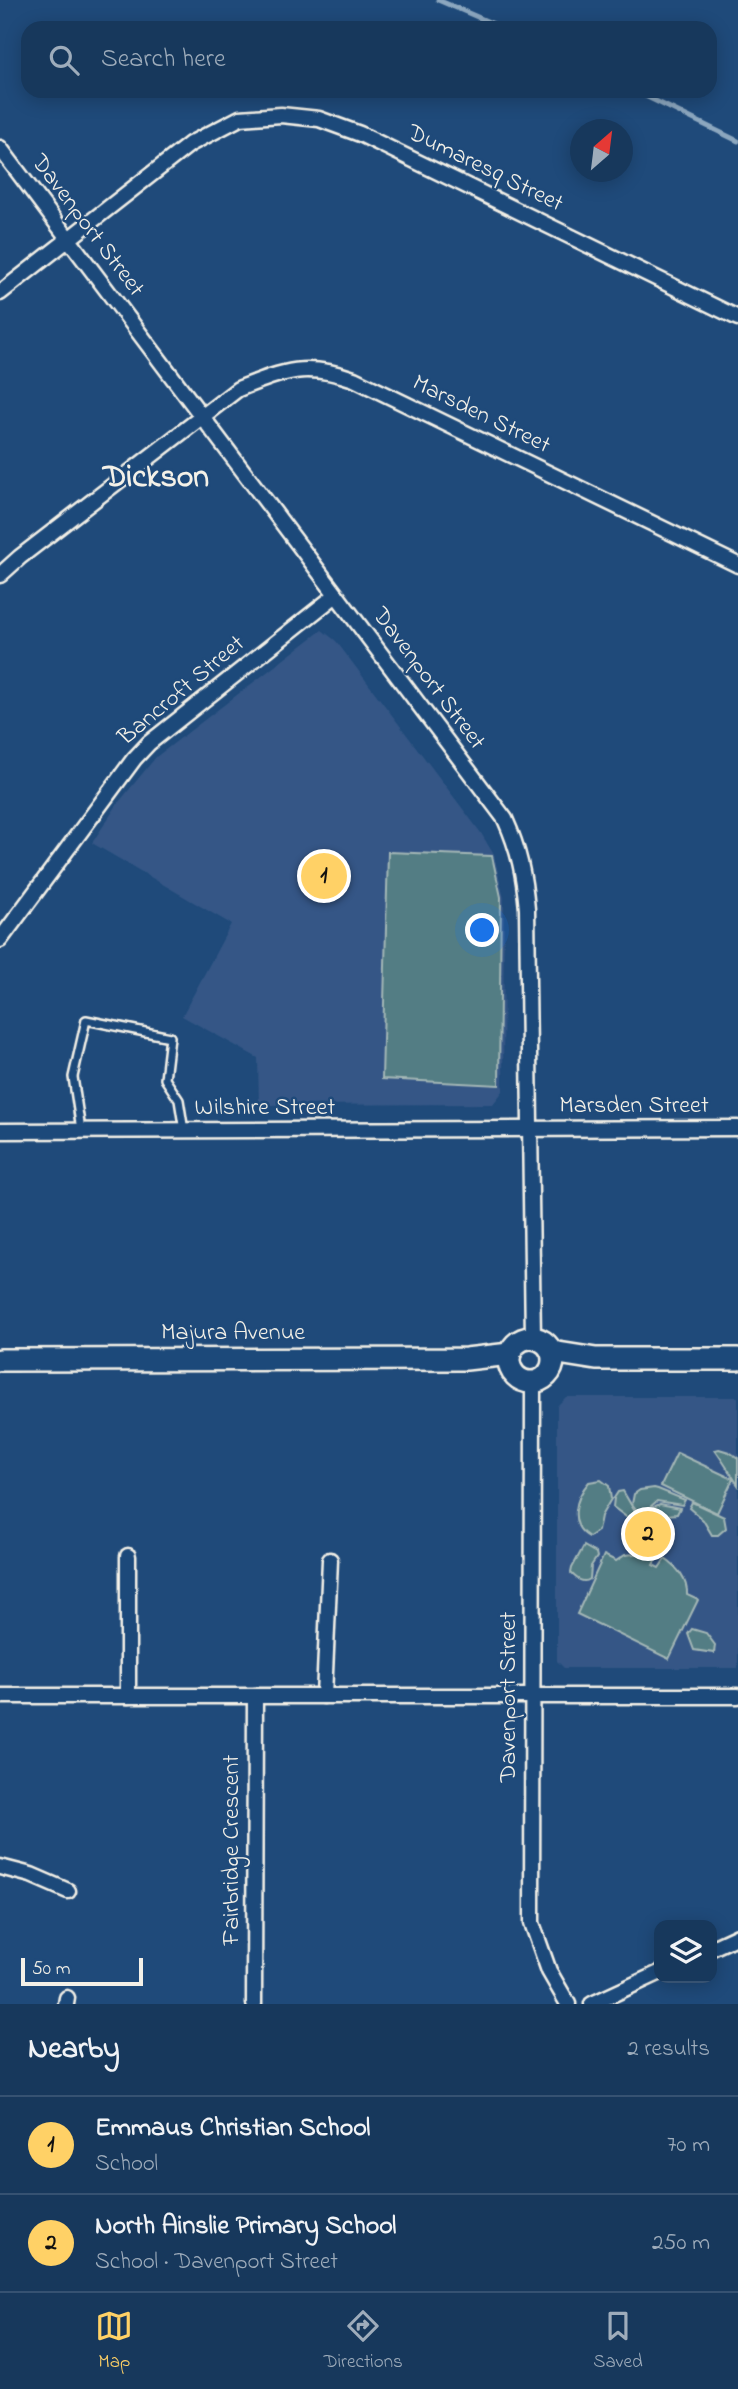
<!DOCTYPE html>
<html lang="en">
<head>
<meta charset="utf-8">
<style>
  :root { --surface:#17385c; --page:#203f62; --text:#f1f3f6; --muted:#9eacbb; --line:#365272; --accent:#ffd166 }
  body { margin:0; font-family:"Indie Flower",sans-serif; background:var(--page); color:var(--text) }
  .controls { position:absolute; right:21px; bottom:21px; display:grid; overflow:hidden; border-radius:14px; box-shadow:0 4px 18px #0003 }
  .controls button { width:63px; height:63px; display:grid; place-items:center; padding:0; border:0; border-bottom:2px solid var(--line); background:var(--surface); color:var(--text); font:35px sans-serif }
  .compass { position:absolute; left:570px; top:119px; width:63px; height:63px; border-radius:50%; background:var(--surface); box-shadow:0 4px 18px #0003; rotate:28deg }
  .scale { position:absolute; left:21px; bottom:18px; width:122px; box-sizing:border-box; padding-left:7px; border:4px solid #f4f1e8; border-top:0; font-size:19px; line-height:24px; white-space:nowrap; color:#f4f1e8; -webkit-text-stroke:5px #1f4a7a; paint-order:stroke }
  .you { position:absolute; left:483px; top:931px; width:24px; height:24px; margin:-18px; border:5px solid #fff; border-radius:50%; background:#1a73e8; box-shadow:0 0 0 10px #1a73e833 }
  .badge { display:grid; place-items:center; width:46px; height:46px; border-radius:50%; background:var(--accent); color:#111; font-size:23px; font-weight:700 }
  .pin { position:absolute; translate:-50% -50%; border:4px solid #fff; box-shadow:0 2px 7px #0006 }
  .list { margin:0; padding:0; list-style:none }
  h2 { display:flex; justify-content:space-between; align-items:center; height:91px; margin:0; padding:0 28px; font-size:30px }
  h2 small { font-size:23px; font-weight:400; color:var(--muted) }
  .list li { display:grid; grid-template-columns:46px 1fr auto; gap:21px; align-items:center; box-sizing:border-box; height:98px; padding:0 28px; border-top:2px solid var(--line) }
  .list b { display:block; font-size:26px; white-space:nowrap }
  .list p { margin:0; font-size:23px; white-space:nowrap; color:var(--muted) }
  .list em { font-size:23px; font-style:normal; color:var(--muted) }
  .icon { flex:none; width:38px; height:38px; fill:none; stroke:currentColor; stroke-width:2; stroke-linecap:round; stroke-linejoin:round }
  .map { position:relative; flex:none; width:738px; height:2004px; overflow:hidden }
  .search { position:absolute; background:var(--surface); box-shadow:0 4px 18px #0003; left:21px; right:21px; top:21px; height:77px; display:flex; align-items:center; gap:18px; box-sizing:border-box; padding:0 24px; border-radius:21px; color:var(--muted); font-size:26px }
  .sheet { height:287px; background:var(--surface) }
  nav { display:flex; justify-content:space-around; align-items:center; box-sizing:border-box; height:98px; border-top:2px solid var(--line); background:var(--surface); font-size:19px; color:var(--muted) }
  nav a { display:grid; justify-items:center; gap:4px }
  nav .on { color:var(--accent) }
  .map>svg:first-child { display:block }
  .built { fill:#355786 }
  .green { fill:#537d84; stroke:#a4b7b6; stroke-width:2 }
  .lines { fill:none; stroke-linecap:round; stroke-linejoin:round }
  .stream { stroke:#8ca7bf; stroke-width:5 }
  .service-casing { stroke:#f4f1e8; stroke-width:12 }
  .minor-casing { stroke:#f4f1e8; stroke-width:19 }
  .secondary-casing { stroke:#f4f1e8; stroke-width:26 }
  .service { stroke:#1f4a7a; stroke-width:7 }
  .minor { stroke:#1f4a7a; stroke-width:14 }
  .secondary { stroke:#1f4a7a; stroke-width:21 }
  .labels { text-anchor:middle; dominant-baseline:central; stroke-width:5; stroke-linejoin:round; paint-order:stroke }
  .street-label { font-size:24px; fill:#f4f1e8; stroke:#1f4a7a }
  .district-label { font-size:32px; font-weight:bold; fill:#f4f1e8; stroke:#1f4a7a }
</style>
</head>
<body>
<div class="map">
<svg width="738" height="2004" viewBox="0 0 738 2004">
  <rect width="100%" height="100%" fill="#1f4a7a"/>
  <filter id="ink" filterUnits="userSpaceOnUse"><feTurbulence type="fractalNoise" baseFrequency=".0143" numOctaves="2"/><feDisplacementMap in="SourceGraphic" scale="14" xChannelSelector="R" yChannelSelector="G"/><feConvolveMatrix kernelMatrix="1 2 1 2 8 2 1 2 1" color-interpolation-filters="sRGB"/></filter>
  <g filter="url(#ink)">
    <!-- built -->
    <g class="built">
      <polygon points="322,630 336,641 481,833 494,855 504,898 503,1091 493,1104 259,1105 258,1058 182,1016 231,924 92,843 119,802 156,757"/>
      <polygon points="566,1397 738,1397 738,1668 564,1668 557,1661 557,1406"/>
    </g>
    <!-- green -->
    <g class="green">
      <polygon points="388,852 492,856 501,897 499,1085 382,1079"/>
      <path d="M719,1449L729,1452L738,1458V1485C730,1473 723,1461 715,1450Z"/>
      <polygon points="677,1453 733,1479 717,1513 661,1486"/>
      <path d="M601,1480L609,1486L611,1499L601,1516L598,1531L589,1537C568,1525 575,1498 589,1482Z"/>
      <polygon points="654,1488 658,1489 685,1500 682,1505 657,1501 643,1513 639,1513 632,1504 634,1494 640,1490"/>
      <polygon points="623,1491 637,1515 633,1522 613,1507 614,1498 618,1492"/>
      <polygon points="692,1502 724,1517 726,1528 718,1535 712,1535 703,1520 689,1508"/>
      <path d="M660,1504L680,1508L677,1514L656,1516L644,1531L638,1527C642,1516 649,1508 660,1504Z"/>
      <path d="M584,1546L596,1553L597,1557L591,1566L590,1579C583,1584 577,1579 571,1573L572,1568Z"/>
      <path d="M644,1553L657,1557L653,1565L659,1568L665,1559C677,1567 688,1580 687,1595L698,1600L669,1659L577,1614L604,1555L616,1561L625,1555Z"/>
      <polygon points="692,1629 706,1633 715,1645 714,1653 694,1650 688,1634"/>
    </g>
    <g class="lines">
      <!-- stream -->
      <g class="stream">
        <polyline points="438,0 503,28"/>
        <polyline points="635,91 738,141"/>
      </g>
      <!-- service casing -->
      <g class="service-casing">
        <polyline id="service" points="81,1130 73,1077 86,1020 170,1037 165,1079 179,1100 184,1131"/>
      </g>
      <!-- minor casing -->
      <g class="minor-casing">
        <g id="minor">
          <path d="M0,148L505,819C519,850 524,875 527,909L533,1338"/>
          <polyline points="0,293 190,144 240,118 281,115 319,119 360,134 738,318"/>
          <path d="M0,575L20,557L238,389C284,371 305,362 354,379L738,565"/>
          <polyline points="0,940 134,759 149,743 336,595"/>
          <polyline points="0,1131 738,1128"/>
          <polyline points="533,1382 532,1923 549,1971 568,2004"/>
          <polyline points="128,1556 128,1696"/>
          <polyline points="0,1696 738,1696"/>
          <polyline points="324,1696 330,1560"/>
          <polyline points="0,1867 31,1875 68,1891"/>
          <polyline points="712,1948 738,1936"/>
          <polyline points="66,2004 67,1998"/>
          <polyline points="254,2004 255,1696"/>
          <polyline points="592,2004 659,1973"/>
        </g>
      </g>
      <!-- secondary casing -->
      <g class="secondary-casing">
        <g id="secondary">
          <circle cx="531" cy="1360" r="22"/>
          <polyline points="552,1352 596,1359 738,1359"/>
          <polyline points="0,1360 466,1359 510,1354"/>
        </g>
      </g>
      <!-- service -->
      <use href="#service" class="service"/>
      <!-- minor -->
      <use href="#minor" class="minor"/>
      <!-- secondary -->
      <use href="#secondary" class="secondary"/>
    </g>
  </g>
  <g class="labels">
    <!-- street labels -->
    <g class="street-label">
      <text transform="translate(485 169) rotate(26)">Dumaresq Street</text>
      <text transform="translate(87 226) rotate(53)">Davenport Street</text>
      <text transform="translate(481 415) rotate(26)">Marsden Street</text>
      <text transform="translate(428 679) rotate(53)">Davenport Street</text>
      <text transform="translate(182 691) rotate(-40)">Bancroft Street</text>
      <text x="634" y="1106">Marsden Street</text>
      <text x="265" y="1108">Wilshire Street</text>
      <text x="233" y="1333">Majura Avenue</text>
      <text transform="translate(509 1697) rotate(-90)">Davenport Street</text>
      <text transform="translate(232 1850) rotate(-90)">Fairbridge Crescent</text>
    </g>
    <!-- district labels -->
    <g class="district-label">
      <text x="156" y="478">Dickson</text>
    </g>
  </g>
</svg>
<div class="controls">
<button><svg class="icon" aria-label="layers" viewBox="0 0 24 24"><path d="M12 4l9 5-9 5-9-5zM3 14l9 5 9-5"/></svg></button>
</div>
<svg class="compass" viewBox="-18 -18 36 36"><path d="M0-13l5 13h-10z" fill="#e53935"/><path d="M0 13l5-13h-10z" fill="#9eacbb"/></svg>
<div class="scale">50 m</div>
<div class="you"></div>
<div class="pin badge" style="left:324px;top:876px">1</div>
<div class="pin badge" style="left:648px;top:1534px">2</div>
<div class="search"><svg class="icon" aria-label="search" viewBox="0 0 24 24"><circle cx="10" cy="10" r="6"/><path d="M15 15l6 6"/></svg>Search here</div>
</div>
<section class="sheet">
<h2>Nearby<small>2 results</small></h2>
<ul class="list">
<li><span class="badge">1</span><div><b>Emmaus Christian School</b><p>School</p></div><em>70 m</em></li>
<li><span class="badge">2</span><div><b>North Ainslie Primary School</b><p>School · Davenport Street</p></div><em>250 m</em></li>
</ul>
</section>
<nav>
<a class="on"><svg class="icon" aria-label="map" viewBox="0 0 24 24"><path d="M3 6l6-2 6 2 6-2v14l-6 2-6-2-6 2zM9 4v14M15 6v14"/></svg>Map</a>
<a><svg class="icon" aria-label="directions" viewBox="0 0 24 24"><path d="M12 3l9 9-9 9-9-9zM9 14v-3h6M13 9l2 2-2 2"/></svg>Directions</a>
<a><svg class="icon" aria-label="saved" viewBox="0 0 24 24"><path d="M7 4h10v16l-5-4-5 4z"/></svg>Saved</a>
</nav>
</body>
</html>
